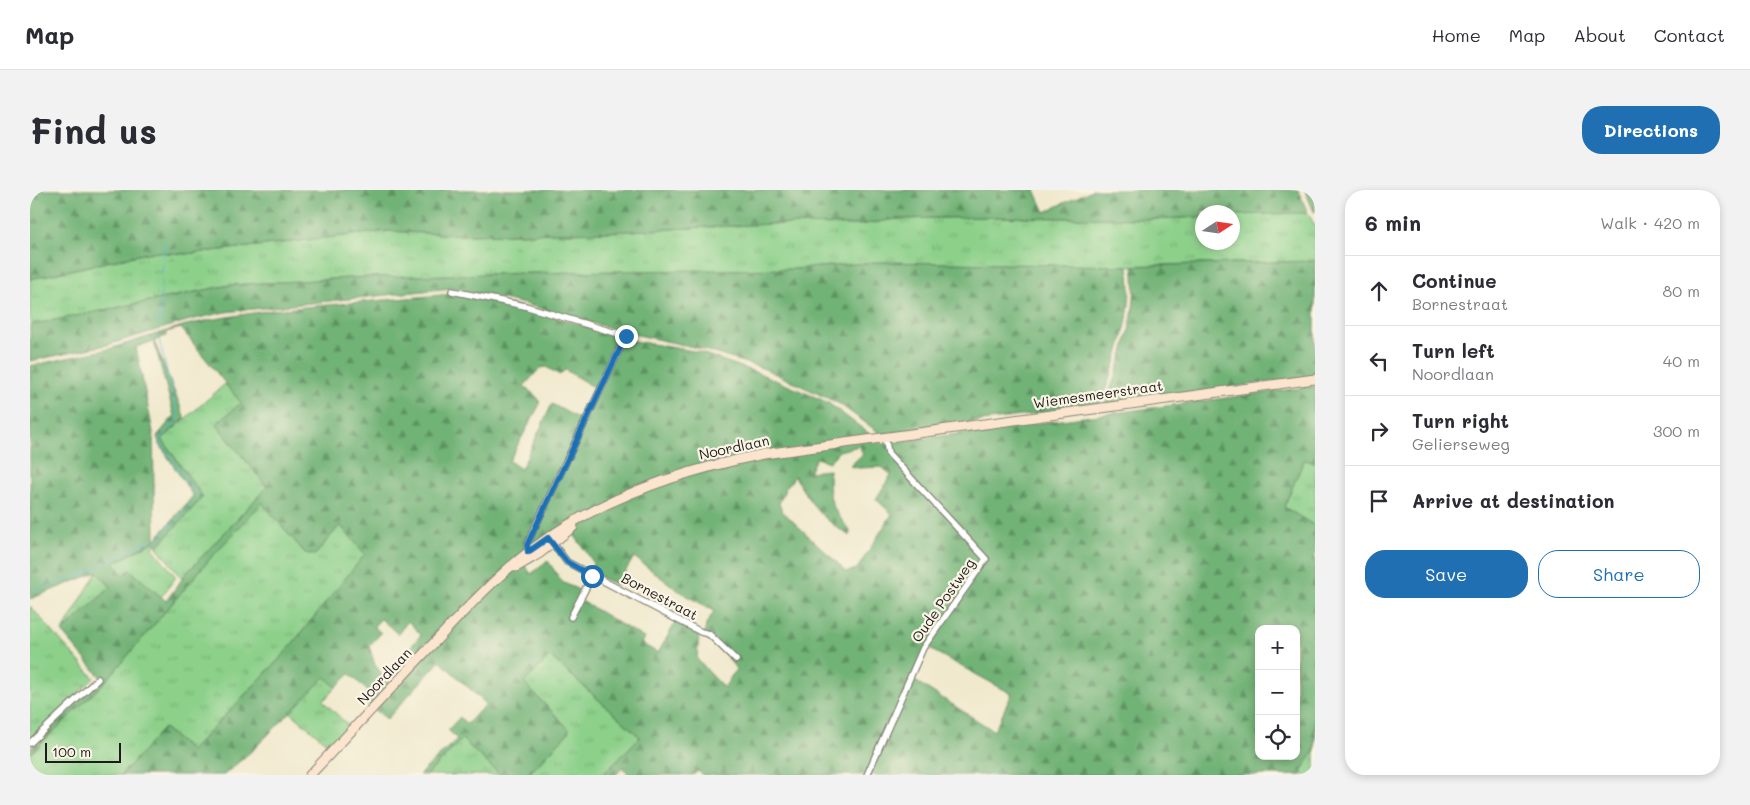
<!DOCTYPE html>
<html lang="en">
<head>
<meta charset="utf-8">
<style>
  :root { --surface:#fff; --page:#f2f2f3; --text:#2b2b33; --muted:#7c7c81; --line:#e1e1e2; --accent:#1f6fb2 }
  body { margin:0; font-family:Mali,sans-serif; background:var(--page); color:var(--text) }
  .controls { position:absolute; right:15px; bottom:15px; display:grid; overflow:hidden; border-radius:10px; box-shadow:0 2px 8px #0003 }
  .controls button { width:45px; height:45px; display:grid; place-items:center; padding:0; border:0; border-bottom:1px solid var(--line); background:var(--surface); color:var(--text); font:25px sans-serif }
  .compass { position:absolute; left:1165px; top:15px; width:45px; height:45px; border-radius:50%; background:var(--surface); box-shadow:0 2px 8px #0003; rotate:78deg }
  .scale { position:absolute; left:15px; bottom:12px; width:76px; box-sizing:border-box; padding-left:5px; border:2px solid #1c1c1c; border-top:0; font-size:14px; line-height:18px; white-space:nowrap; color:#1c1c1c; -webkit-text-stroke:4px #fcf5e5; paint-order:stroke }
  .stop { position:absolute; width:15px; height:15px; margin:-11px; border:4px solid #1f6fb2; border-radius:50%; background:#fff }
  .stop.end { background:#1f6fb2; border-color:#fff; box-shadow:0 1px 5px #0008 }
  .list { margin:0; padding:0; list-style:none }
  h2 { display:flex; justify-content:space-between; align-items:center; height:65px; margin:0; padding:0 20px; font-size:21px }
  h2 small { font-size:16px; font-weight:400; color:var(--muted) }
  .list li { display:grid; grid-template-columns:32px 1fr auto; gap:15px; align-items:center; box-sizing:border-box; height:70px; padding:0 20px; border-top:1px solid var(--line) }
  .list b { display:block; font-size:19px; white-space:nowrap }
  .list p { margin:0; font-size:16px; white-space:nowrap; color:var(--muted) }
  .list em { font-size:16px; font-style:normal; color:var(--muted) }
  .actions { display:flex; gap:10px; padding:15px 20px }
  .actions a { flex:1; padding:11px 0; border:1px solid var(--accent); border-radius:20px; text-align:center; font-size:18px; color:var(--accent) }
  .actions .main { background:var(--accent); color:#fff }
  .icon { flex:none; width:28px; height:28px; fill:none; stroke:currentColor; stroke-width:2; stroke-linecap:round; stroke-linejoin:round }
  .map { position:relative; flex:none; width:1285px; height:585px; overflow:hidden; border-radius:20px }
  header { display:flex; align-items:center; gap:30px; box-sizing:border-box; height:70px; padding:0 25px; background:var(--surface); border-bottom:1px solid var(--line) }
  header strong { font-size:24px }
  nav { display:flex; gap:28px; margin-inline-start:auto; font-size:18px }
  .intro { display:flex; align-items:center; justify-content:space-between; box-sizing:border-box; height:120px; padding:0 30px }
  h1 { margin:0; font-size:35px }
  .button { padding:12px 22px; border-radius:20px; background:var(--accent); color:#fff; font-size:18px; font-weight:700 }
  main { display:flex; gap:30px; padding:0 30px }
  aside { flex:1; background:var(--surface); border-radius:20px; box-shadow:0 2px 8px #0003 }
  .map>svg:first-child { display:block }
  .grass { fill:url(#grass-tufts); stroke:#547653 }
  .forest { fill:url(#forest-firs); stroke:#466749; fill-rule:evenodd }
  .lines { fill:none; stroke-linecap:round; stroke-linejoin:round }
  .stream { stroke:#4fb6ce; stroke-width:1 }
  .minor-casing { stroke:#868274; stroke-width:8 }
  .secondary-casing { stroke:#868274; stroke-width:11 }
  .minor { stroke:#fff; stroke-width:5.5 }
  .secondary { stroke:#fbe5cf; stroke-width:9 }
  .route { stroke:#1f6fb2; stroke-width:6 }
  .labels { text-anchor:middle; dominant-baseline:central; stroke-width:4.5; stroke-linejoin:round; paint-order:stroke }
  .street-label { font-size:14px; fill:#1c1c1c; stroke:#fcf5e5 }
</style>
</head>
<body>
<header>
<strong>Map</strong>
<nav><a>Home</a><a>Map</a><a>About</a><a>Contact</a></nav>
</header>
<div class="intro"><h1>Find us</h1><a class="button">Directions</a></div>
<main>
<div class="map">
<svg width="1285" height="585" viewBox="0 0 1285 585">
  <defs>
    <pattern id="grass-tufts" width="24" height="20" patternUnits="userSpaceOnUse" patternTransform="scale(1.25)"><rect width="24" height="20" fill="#8cd08a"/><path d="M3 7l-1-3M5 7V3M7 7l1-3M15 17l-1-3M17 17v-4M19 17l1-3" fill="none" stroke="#78b276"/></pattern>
    <pattern id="forest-firs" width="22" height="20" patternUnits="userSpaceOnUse" patternTransform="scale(1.25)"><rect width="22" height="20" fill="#71b276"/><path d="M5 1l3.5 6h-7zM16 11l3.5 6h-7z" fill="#5c9060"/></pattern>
  </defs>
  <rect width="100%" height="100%" fill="#fcf5e5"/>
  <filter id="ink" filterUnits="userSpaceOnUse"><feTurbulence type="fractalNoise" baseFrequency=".02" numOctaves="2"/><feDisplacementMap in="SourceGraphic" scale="10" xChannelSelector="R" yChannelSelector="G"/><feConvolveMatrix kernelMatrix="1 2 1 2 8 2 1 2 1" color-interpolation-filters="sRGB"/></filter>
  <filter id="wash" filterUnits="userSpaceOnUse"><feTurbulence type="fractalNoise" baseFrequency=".0096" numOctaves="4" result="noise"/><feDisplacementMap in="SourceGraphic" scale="20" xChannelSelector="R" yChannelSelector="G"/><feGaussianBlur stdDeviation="1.12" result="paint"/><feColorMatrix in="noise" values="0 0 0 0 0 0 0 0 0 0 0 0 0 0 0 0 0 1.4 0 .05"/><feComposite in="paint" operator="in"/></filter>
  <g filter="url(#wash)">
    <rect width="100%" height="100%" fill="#f0e9cd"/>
    <!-- grass -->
    <g class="grass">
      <polygon points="1262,22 1278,23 1285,36 1285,71 1085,76 849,72 766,79 677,82 591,81 338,87 200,95 0,135 0,89 122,62 156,64 357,41 434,45 579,42 741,34 829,35 866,29 956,27 1129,29 1172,27 1172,52 1202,52 1203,25"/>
      <polygon points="195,194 212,213 186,234 237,297 152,388 127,357 173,307 132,249"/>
      <polygon points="1274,269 1285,272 1285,336 1254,317"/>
      <polygon points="232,312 275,363 285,365 310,335 336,364 254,464 161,561 134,538 91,585 0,585 0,564 76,491 179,370"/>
      <polygon points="125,351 123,358 146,387 131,407 100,380 93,386 84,373"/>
      <polygon points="67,382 81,397 32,442"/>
      <polygon points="0,416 64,488 0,550"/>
      <polygon points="520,466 610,547 573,585 498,585 538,543 539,539 494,493"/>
      <polygon points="295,486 306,497 293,511 319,536 300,556 259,521"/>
      <polygon points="1285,534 1285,585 1248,585 1266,566"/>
      <polygon points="432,549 470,585 397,585"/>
    </g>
    <!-- forest -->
    <g class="forest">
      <polygon points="0,0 1005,0 1015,22 1062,0 1268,0 1278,23 1203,25 1202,22 1172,22 1172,27 1129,29 956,27 866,29 829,35 741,34 579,42 434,45 357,41 156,64 122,62 0,89"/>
      <polygon points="1275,0 1285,0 1285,22 1284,22"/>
      <path d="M1285,71V186L1075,214C1091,170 1110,123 1103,76Z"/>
      <path d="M849,72L1098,76C1106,123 1086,172 1069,216L851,244L808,213L735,179L668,158L594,142L495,114L422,98L195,122L160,130L77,155L0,171V135L200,95L338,87L591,81L766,79Z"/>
      <path d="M422,104L496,118L599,150L669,162L731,184L797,212L853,254L1285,196V272L1274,270L1254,317L1285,336V559L1272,580V585H672L668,581L663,585H599L593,577L586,585H573L610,547L520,466L494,493L539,539L538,543L498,585H470L432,549L397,585H389L427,549L418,540L430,527L437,534L456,514L410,471L357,529L338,515L342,506L320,484L306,497L295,487L225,558L194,585H91L134,538L161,561L254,464L335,364L310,335L285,365L275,363L232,313L179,370L76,491L0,564V558L72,489L32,442L81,397L67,382L0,409V176L79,159L156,135L185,129L242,120ZM151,138L211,213L186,234L237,297L155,385L136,411L100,380L93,386L84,373L124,351L127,357L173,307L132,249L155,228L124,151L136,146V142ZM124,151L144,226L127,246L129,253L163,306L125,350L123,242L106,157ZM516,177L530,185L535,180L567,199L553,231L522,214L491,279L479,271L510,214L508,208L494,196L510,178ZM829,256L833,264L820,276L829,278L852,277L861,285L846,309L862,324L827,379L817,382L752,321L749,314L755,299L765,286C778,312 794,331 820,346V341C800,315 799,312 799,280L779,282L786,268L799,272L809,261ZM543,343L563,372L561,383L587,395L604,367L649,401L684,421L676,435L674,446L689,455L706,479L694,498L667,469L669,446L663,438L647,430L628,463L611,453L614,448L548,409L553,402L532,392L518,371L501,384L495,375ZM351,429L368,444L378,431L391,445L379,459L384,466L359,493L345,475L339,456L351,443L344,436ZM1229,439H1266V566H1229ZM896,457L982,504L964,541L882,489Z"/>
    </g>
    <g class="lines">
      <!-- stream -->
      <g class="stream">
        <polyline points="133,69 135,52"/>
        <polyline points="132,84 133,75"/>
        <polyline points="131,98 132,92"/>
        <polyline points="129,137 131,102"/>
        <polyline points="126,351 168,308 131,253 130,248 149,229 128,145"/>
        <polyline points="0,402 51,385 120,350"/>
      </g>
    </g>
  </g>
  <g filter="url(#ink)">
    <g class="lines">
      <!-- minor casing -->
      <g class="minor-casing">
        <g id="minor">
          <polyline points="422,101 495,116 596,146 504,339 497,355 498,362"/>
          <polyline points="521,351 537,372 671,442 679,444 706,470"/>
          <polyline points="541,427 562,386"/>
          <polyline points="0,553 68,489"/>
          <polyline points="837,585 893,458 956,369 858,263 855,247"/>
        </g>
      </g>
      <!-- secondary casing -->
      <g class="secondary-casing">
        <g id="secondary">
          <polyline points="486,377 510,363 543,337"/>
          <path d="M280,585C319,543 359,501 399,458C441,414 480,370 533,338C594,300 664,278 734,264L1285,189"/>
        </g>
      </g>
      <!-- minor -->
      <use href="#minor" class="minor"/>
      <!-- secondary -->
      <use href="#secondary" class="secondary"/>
    </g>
  </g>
  <g class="lines" filter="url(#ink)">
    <!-- route -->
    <polyline class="route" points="562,386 537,372 518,348 498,362 497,355 596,146"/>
  </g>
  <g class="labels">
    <!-- street labels -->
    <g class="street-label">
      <text transform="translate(1068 204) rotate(-8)">Wiemesmeerstraat</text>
      <text transform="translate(704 257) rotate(-12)">Noordlaan</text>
      <text transform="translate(630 406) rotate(28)">Bornestraat</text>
      <text transform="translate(913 410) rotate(-55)">Oude Postweg</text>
      <text transform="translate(354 486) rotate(-47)">Noordlaan</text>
    </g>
  </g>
</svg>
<div class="controls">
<button>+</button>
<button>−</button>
<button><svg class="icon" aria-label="locate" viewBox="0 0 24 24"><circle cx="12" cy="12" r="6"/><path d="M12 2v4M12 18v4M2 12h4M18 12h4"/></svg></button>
</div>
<svg class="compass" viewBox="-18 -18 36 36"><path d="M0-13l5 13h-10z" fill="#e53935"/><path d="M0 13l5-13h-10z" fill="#7c7c81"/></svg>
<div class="scale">100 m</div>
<div class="stop" style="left:562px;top:386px"></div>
<div class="stop end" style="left:596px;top:146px"></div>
</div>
<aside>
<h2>6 min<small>Walk · 420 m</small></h2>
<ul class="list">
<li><svg class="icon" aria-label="ahead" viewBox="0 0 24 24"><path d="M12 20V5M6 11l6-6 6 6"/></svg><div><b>Continue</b><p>Bornestraat</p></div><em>80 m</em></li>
<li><svg class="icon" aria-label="left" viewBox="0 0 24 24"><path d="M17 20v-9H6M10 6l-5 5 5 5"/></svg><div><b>Turn left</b><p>Noordlaan</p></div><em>40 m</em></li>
<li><svg class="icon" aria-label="right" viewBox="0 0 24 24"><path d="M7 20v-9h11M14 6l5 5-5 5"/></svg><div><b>Turn right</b><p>Gelierseweg</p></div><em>300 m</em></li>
<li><svg class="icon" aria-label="arrive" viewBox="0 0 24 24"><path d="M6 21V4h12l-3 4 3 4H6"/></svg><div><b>Arrive at destination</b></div></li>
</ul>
<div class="actions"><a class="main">Save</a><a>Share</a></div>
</aside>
</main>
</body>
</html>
